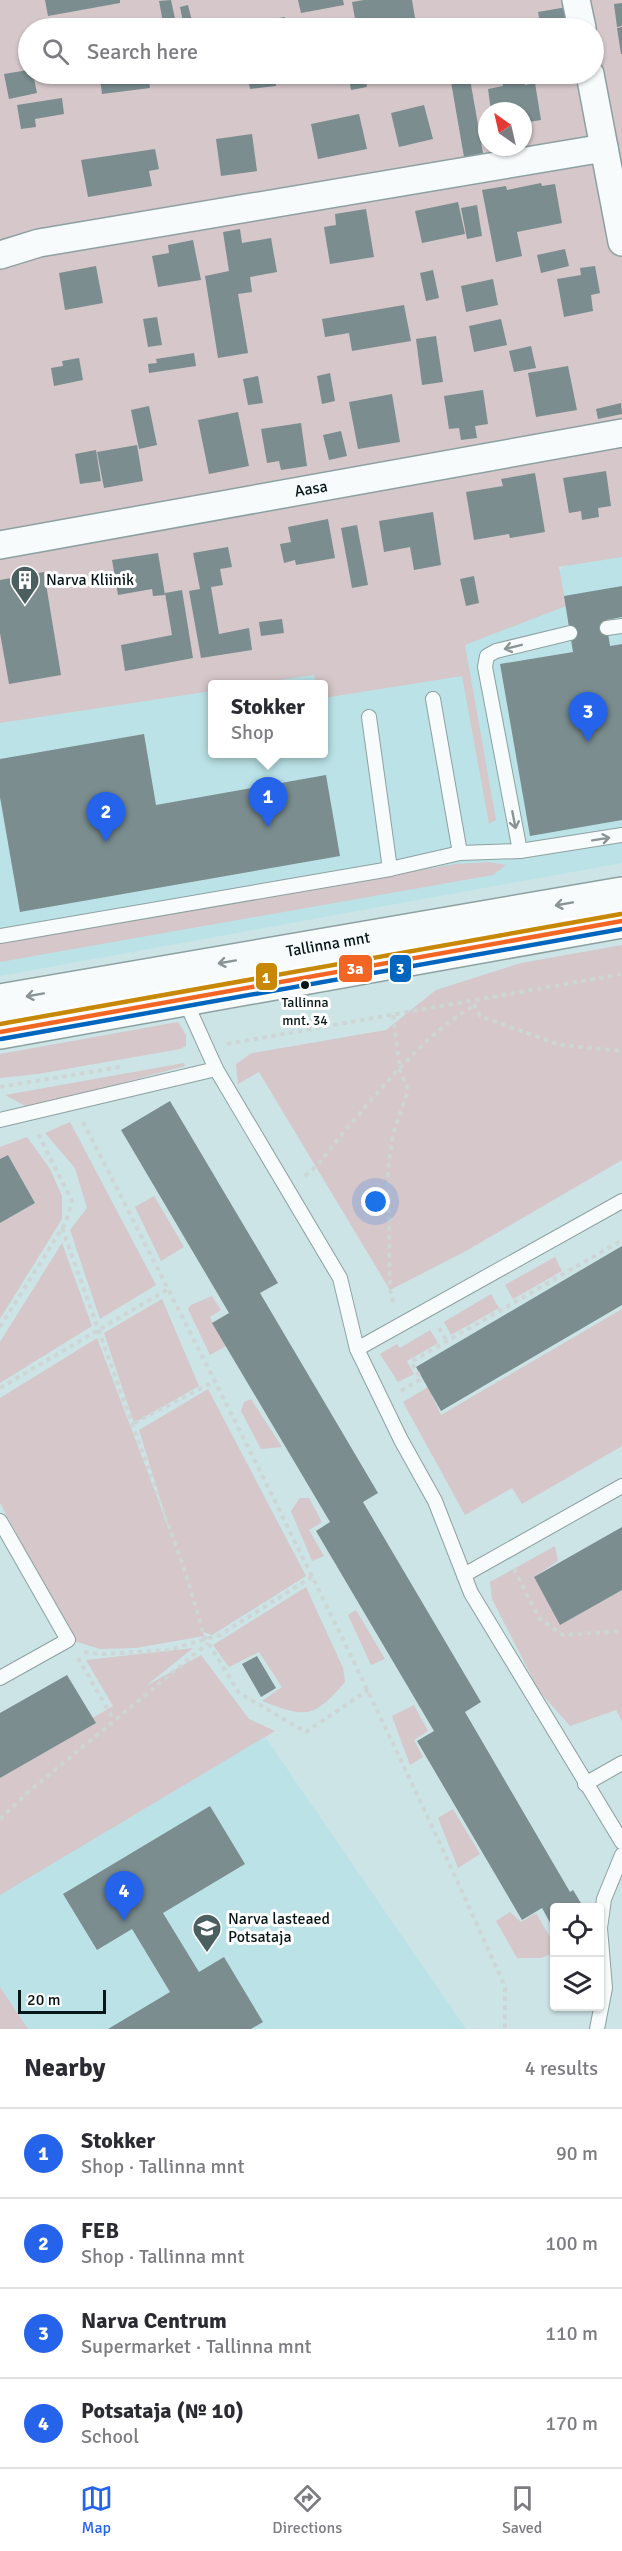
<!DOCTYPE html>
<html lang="en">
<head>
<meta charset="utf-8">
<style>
  :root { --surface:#fff; --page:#f2f2f3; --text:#2b2b33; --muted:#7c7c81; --line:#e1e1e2; --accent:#2563eb }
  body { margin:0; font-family:Signika,sans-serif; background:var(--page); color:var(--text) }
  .controls { position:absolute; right:18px; bottom:18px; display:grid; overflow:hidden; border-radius:6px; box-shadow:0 2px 4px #0004 }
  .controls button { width:54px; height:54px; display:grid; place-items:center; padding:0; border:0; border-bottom:2px solid var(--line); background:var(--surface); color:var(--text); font:30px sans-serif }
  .compass { position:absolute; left:478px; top:102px; width:54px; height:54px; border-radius:50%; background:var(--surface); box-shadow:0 2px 4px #0004; rotate:326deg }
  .scale { position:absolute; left:18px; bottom:15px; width:88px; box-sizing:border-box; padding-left:6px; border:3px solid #071718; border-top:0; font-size:16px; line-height:21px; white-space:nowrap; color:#071718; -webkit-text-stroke:4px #fff; paint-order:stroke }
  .you { position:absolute; left:376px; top:1202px; width:21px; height:21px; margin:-15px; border:4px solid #fff; border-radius:50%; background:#1a73e8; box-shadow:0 0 0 9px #1a73e833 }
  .badge { display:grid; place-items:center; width:39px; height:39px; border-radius:50%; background:var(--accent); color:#fff; font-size:20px; font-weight:700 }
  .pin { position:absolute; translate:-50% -50px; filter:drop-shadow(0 2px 3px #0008) }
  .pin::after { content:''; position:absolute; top:32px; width:21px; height:18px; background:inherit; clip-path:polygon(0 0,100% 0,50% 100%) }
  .popup { position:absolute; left:208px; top:680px; width:120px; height:78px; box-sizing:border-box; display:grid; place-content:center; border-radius:6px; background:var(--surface); filter:drop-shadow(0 2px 4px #0005); font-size:20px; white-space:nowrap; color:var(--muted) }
  .popup b { font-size:22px; color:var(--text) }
  .popup::after { content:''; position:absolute; left:50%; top:100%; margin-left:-12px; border:12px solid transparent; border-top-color:var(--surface) }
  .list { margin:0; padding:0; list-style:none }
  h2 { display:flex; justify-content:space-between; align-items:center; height:78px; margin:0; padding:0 24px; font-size:26px }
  h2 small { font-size:20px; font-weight:400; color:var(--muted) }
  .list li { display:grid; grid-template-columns:39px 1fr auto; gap:18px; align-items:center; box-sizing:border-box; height:90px; padding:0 24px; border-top:2px solid var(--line) }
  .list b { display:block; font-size:22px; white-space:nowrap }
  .list p { margin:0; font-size:20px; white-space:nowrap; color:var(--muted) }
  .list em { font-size:20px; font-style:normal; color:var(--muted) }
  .icon { flex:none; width:33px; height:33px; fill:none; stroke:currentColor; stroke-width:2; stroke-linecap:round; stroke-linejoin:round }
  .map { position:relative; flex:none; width:622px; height:2029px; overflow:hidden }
  .search { position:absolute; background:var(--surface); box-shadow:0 2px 4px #0004; left:18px; right:18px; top:18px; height:66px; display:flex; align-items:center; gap:15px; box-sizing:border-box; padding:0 21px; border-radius:33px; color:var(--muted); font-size:22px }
  .sheet { height:438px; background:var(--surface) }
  nav { display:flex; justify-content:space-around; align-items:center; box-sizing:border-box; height:84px; border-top:2px solid var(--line); background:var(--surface); font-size:16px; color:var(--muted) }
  nav a { display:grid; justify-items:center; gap:3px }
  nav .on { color:var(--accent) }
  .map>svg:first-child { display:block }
  .built { fill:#bbe3e7 }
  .grass { fill:#d5c7ca; fill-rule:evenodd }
  .building { fill:#7b8d8f }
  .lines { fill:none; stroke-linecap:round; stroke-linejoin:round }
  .lane-casing { stroke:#8da0a1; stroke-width:16 }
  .street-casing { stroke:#8da0a1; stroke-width:30 }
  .highway-casing { stroke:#8da0a1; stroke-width:36 }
  .path { stroke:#ced5d5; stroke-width:4; stroke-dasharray:4.5 4.5; stroke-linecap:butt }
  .lane { stroke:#f7fbfb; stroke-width:14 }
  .street { stroke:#f7fbfb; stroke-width:27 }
  .highway { stroke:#f7fbfb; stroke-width:33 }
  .bus-1-casing { stroke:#fff; stroke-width:9 }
  .bus-2-casing { stroke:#fff; stroke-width:9 }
  .bus-3-casing { stroke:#fff; stroke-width:9 }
  .bus-1 { stroke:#f26522; stroke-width:4.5 }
  .bus-2 { stroke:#0065bd; stroke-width:4.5 }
  .bus-3 { stroke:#c78905; stroke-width:4.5 }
  .oneway { stroke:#8b9495 }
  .bus-dot { fill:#071718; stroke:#fff; stroke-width:2 }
  .labels { text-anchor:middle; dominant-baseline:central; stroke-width:6; stroke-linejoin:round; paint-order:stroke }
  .bus-label { font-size:14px; fill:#071718; stroke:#fff }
  .street-label { font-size:16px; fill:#071718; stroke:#fff }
  .poi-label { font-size:16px; fill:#071718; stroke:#fff; text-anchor:start }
  .line-badge { stroke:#fff; stroke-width:2 }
  .badge-label { font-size:16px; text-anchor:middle; font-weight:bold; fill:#fff }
</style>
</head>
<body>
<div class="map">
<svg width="622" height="2029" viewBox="0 0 622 2029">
  <rect width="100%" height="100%" fill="#cce4e6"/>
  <!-- built -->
  <g class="built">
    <polygon points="622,538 622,863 0,976 0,722 212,688 212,754 324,754 324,684 232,684 488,606"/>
    <polygon points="259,1728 466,2029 0,2029 0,1876"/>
  </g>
  <!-- grass -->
  <g class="grass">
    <path d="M0,0H622V557L559,567L566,606L465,645L496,820L489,824L462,676L324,698V684H316L314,675L253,684H212V691L0,723ZM28,28H594V74H28ZM487,111H523V147H487Z"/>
    <polygon points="490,862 506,865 493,875 0,962 0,943 455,864"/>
    <polygon points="622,945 622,1160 466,1251 390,1290 259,1072 238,1084 236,1064 252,1053 386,1030 436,990 521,963"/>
    <polygon points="178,1022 186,1035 186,1046 180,1049 38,1074 0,1078 0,1054"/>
    <polygon points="184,1063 185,1066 29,1108 5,1095"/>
    <polygon points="70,1122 156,1285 100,1319 70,1230 87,1208 75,1168 45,1133"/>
    <polygon points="27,1137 50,1169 62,1196 62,1219 0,1319 0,1223 35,1203 8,1155 0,1159 0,1147"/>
    <polygon points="154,1196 184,1247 161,1261 135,1207"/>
    <polygon points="62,1243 92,1326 0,1383 0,1342"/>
    <polygon points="555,1257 562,1271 513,1299 505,1285"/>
    <polygon points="491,1294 499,1308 451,1335 444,1322"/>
    <polygon points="212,1296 221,1310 210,1317 226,1346 210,1355 188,1309 191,1305"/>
    <polygon points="162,1299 199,1386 134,1423 104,1333"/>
    <polygon points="622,1309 622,1446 522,1504 512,1488 465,1515 403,1402 428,1387 441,1415"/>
    <polygon points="430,1330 438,1343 407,1361 414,1374 398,1382 380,1354 397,1344 400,1348"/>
    <polygon points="97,1338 170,1531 139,1430 208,1389 306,1576 212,1635 203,1632 204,1636 136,1648 100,1649 74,1641 0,1503 0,1398"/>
    <polygon points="251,1399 282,1447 261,1449 241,1411 244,1402"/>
    <polygon points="300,1498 309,1498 322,1522 309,1530 324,1556 312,1561 291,1511"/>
    <polygon points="555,1546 558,1561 534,1577 560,1624 622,1590 622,1721 616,1710 570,1726 539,1691 492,1599 490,1582"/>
    <path d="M306,1587L343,1668L345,1682C313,1719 306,1718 262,1701L282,1687L259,1652L229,1667L213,1645Z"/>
    <polygon points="356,1610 385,1659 371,1665 348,1615"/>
    <polygon points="193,1648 146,1686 201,1655 249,1719 275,1731 0,1895 0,1772 113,1706 86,1660"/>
    <polygon points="414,1705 428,1731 414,1740 423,1757 410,1765 392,1716"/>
    <polygon points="453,1809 480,1854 458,1868 438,1818"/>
    <polygon points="510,1912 521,1922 536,1913 554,1944 554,1953 541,1958 517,1958 496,1921"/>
    <polygon points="0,1987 28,2029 0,2029"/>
  </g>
  <!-- building -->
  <g class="building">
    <polygon points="45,0 120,0 120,3 48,16"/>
    <polygon points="171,0 177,28 164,28 159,1"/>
    <polygon points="298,0 343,0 344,5 301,13"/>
    <polygon points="364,0 412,0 416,24 390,28 269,28 268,20 285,17 287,27 328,20 329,24 355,19 352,2"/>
    <polygon points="622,3 622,26 617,27 614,4"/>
    <polygon points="188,5 193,25 184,27 180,7"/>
    <polygon points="567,7 570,23 541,28 538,12"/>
    <polygon points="622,27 622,54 621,54 617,28"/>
    <polygon points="28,70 28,74 33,74 37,93 9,99 4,74"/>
    <polygon points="60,74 120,74 105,78 148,74 150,88 102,94 100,78 61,82"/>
    <polygon points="247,74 275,74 276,86 250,89"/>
    <polygon points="348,74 365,74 367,87 351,90"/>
    <polygon points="523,74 525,85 535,83 541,120 523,123 523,111 491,111 488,89 503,86 501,76"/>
    <polygon points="470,79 483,153 464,157 451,82"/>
    <polygon points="62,98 64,114 35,119 36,127 21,129 17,105"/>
    <polygon points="424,105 433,139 399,147 391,113"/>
    <polygon points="359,114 367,149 318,159 311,124"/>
    <polygon points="252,134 257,171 221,176 216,139"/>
    <polygon points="155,149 159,169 149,171 152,186 88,197 81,160"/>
    <polygon points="541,183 542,186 555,184 562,223 517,232 522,256 496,262 482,190 506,186 507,190"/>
    <polygon points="458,202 465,234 422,243 415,211"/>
    <polygon points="477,205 482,236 467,239 461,208"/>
    <polygon points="366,209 374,257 330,264 324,227 336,225 335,214"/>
    <polygon points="240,229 242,243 271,238 277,272 250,277 252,292 238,294 248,353 218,358 205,276 229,271 223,232"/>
    <polygon points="193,240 201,280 158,287 152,256 169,253 168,245"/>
    <polygon points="565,249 569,266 541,273 537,255"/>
    <polygon points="96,266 103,303 65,310 59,273"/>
    <polygon points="595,266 600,293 591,295 593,311 564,317 557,279 581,275 580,268"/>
    <polygon points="433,270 439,298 426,301 420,273"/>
    <polygon points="493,279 498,305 466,312 461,286"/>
    <polygon points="404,305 411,341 352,351 349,333 325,337 322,319"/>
    <polygon points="157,317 162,345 148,347 143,319"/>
    <polygon points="501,319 507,345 474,352 469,326"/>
    <polygon points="436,336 443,382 422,385 416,339"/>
    <polygon points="531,346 536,368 514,372 509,351"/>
    <polygon points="194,353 196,366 149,373 148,364 157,363 156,359"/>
    <polygon points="79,358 83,380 54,386 51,368 63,366 62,361"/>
    <polygon points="568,366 577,410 536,417 528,373"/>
    <polygon points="330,373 335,401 322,404 317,376"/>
    <polygon points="258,376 263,403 248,405 243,379"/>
    <polygon points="483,390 488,424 475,426 477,438 461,440 459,428 449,429 444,396"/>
    <polygon points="392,394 400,442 358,449 349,402"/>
    <polygon points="621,403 622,414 598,419 596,409"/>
    <polygon points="149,406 157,445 139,449 131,410"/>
    <polygon points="238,412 249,466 209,474 198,420"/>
    <polygon points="301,423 307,466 281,470 279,461 267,463 261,429"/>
    <polygon points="341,431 347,456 329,460 323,435"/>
    <polygon points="137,445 143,481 104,488 97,452"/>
    <polygon points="96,450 101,481 80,484 75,454"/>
    <polygon points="606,471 611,506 598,508 599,517 582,520 581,511 569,513 563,478"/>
    <polygon points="535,473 545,532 510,538 509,534 474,540 466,492 503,486 501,479"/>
    <polygon points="433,512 441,565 414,570 410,547 384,552 379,521"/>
    <polygon points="328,519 335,558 296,565 295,560 284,563 280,544 291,542 288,527"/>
    <polygon points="357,525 368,585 352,588 341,528"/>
    <polygon points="228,547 232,567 220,569 223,585 211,587 219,634 249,628 252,650 201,658 189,591 200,589 193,553"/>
    <polygon points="158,553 165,595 153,596 152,589 118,595 112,560"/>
    <polygon points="44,572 61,675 9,684 0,633 0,580"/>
    <polygon points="474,576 479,603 466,606 460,579"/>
    <polygon points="622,586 622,617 606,620 610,646 622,644 622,820 530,836 500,664 573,652 564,596"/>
    <polygon points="182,590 193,658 125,671 121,645 172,635 165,593"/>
    <polygon points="282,619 284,633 261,636 259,622"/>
    <polygon points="144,734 156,805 326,775 340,856 20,912 0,797 0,759"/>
    <polygon points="170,1101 278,1283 260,1293 378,1493 363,1502 481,1702 465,1712 570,1892 573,1890 584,1908 554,1908 554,1930 542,1908 522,1920 417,1741 434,1731 316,1531 330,1522 212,1323 229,1313 121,1130"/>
    <polygon points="8,1155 35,1203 0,1223 0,1159"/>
    <polygon points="622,1246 622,1305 441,1411 416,1367"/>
    <polygon points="622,1527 622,1590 560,1625 534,1577"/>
    <polygon points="257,1656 276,1688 261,1697 242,1664"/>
    <polygon points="67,1675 96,1723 0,1778 0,1713"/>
    <polygon points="210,1806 245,1864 163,1913 199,1972 224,1957 263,2022 251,2029 108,2029 170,1992 132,1929 97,1950 63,1894"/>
  </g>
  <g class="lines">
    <!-- lane casing -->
    <g class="lane-casing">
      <g id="lane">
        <polyline points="607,628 622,626"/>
        <polyline points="433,699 460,853"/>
        <polyline points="369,717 390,869"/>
        <polyline points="520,851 485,667 487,656 496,651 570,633"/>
        <polyline points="0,936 390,869 460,853 520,851 622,835"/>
        <polyline points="184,998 216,1069 340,1278 357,1349 401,1440 435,1501 471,1593 622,1842"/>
        <polyline points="0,1120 216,1069"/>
        <polyline points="357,1349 622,1201"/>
        <polyline points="0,1521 68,1640 0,1678"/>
        <polyline points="464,1575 622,1486"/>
        <polyline points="585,1784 622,1763"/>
        <polyline points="597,2029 605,1988 600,1928 604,1899 622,1855"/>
      </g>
    </g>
    <!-- street casing -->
    <g class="street-casing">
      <g id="street">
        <polyline points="576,0 582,28"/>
        <polyline points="590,74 622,242"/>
        <polyline points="0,255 39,243 604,148"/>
        <path id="s1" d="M0,545L622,433"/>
      </g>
    </g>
    <!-- highway casing -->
    <g class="highway-casing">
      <g id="highway">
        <path id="s2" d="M0,1001L622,894"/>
        <polyline points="0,1032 622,921"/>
      </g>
    </g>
    <!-- path -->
    <g class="path">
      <polyline points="474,1004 480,1016 560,1045 622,1051"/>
      <polyline points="393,1015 400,1070 408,1090 393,1134 388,1168 390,1290 394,1305"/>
      <polyline points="227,1044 622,974"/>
      <polyline points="0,1087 120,1067"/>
      <path d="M83,1122C229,1408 375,1694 505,1987V2029"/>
      <path d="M305,1176C320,1164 330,1149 342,1134C380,1090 424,1034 475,1005"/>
      <polyline points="62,1228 187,1577 204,1636 239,1693 306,1732 368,1690"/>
      <polyline points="0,1327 66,1222 72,1201 38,1134"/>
      <polyline points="439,1328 447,1341"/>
      <polyline points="0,1388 168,1289"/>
      <polyline points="401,1391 421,1379 411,1362 622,1240"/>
      <polyline points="134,1423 215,1381"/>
      <polyline points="514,1569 539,1618 563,1635 622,1631"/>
      <polyline points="84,1652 103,1654 168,1650 220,1635 313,1576"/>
      <polyline points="78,1658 114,1720"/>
      <polyline points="0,1819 27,1793 208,1643"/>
    </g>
    <!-- lane -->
    <use href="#lane" class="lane"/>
    <!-- street -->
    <use href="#street" class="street"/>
    <!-- highway -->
    <use href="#highway" class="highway"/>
    <!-- bus-1 casing -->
    <g class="bus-1-casing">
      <polyline id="bus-1" points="0,1032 622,921"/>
    </g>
    <!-- bus-2 casing -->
    <g class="bus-2-casing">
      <polyline id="bus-2" points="1,1039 622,929"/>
    </g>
    <!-- bus-3 casing -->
    <g class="bus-3-casing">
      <polyline id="bus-3" points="0,1024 621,914"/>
    </g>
    <!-- bus-1 -->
    <use href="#bus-1" class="bus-1"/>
    <!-- bus-2 -->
    <use href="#bus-2" class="bus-2"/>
    <!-- bus-3 -->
    <use href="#bus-3" class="bus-3"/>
  </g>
  <!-- one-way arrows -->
  <defs><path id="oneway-shaft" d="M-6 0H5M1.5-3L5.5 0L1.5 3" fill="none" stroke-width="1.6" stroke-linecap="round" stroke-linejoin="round" transform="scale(1.5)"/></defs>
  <g class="oneway">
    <use href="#oneway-shaft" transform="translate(513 647) rotate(166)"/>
    <use href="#oneway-shaft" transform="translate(514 820) rotate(79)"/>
    <use href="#oneway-shaft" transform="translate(601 839) rotate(-9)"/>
    <use href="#oneway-shaft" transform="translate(564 904) rotate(170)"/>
    <use href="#oneway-shaft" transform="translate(227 962) rotate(170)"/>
    <use href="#oneway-shaft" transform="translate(35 995) rotate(170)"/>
  </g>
  <!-- icons -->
  <defs>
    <g id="building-pin" transform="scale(1.5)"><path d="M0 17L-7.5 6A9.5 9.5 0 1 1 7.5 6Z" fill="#4c5f60" stroke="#fff"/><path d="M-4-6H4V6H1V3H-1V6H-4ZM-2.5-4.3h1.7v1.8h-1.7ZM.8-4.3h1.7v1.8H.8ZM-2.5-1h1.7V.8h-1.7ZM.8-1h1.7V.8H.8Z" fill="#fff"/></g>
    <g id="school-pin" transform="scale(1.5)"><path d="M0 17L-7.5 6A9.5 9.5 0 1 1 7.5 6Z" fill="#4c5f60" stroke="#fff"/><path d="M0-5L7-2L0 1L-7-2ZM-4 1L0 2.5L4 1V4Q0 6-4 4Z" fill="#fff"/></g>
  </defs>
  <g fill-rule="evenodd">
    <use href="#building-pin" x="25" y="580"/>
    <use href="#school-pin" x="207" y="1928"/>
  </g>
  <!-- markers -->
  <circle class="bus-dot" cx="305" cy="985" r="5"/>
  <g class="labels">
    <!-- bus labels -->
    <g class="bus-label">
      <text x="305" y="1002">Tallinna<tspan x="305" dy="18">mnt. 34</tspan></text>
    </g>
    <!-- street labels -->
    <g class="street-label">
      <text stroke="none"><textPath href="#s1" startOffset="316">Aasa</textPath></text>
      <text stroke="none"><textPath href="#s2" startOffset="333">Tallinna mnt</textPath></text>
    </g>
    <!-- poi labels -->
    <g class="poi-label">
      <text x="46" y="580">Narva Kliinik</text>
      <text x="228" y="1919">Narva lasteaed<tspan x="228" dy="18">Potsataja</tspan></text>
    </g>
  </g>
  <g class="line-badge">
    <rect x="389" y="954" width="23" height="29" rx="6" fill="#0065bd"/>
    <rect x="338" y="954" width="35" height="29" rx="6" fill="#f26522"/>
    <rect x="255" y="962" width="23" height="29" rx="6" fill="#c78905"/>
  </g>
  <g class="badge-label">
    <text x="400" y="974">3</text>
    <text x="355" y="974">3a</text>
    <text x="266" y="983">1</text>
  </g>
</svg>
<div class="controls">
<button><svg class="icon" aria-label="locate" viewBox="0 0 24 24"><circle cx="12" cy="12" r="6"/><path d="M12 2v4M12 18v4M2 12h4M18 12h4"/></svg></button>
<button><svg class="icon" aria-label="layers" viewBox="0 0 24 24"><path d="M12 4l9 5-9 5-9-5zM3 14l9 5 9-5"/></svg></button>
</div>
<svg class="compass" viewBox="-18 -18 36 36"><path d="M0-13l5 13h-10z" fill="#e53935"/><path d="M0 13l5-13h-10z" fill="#7c7c81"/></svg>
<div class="scale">20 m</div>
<div class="you"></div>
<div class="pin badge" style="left:268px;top:827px">1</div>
<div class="popup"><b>Stokker</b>Shop</div>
<div class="pin badge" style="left:106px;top:842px">2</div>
<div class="pin badge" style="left:588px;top:742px">3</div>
<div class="pin badge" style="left:124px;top:1921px">4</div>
<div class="search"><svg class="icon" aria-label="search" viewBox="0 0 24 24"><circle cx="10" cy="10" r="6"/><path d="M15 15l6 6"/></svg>Search here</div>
</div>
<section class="sheet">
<h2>Nearby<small>4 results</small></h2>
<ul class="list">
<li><span class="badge">1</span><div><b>Stokker</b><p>Shop · Tallinna mnt</p></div><em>90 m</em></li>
<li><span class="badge">2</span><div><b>FEB</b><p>Shop · Tallinna mnt</p></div><em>100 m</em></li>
<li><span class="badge">3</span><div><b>Narva Centrum</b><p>Supermarket · Tallinna mnt</p></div><em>110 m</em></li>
<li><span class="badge">4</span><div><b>Potsataja (№ 10)</b><p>School</p></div><em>170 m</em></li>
</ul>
</section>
<nav>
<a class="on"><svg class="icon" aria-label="map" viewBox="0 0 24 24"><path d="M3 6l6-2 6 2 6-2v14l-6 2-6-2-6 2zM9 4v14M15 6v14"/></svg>Map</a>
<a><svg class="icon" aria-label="directions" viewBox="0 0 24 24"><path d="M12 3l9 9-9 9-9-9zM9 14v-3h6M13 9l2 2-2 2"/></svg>Directions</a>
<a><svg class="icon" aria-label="saved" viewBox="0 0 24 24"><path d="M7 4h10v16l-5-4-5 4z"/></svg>Saved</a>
</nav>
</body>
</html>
